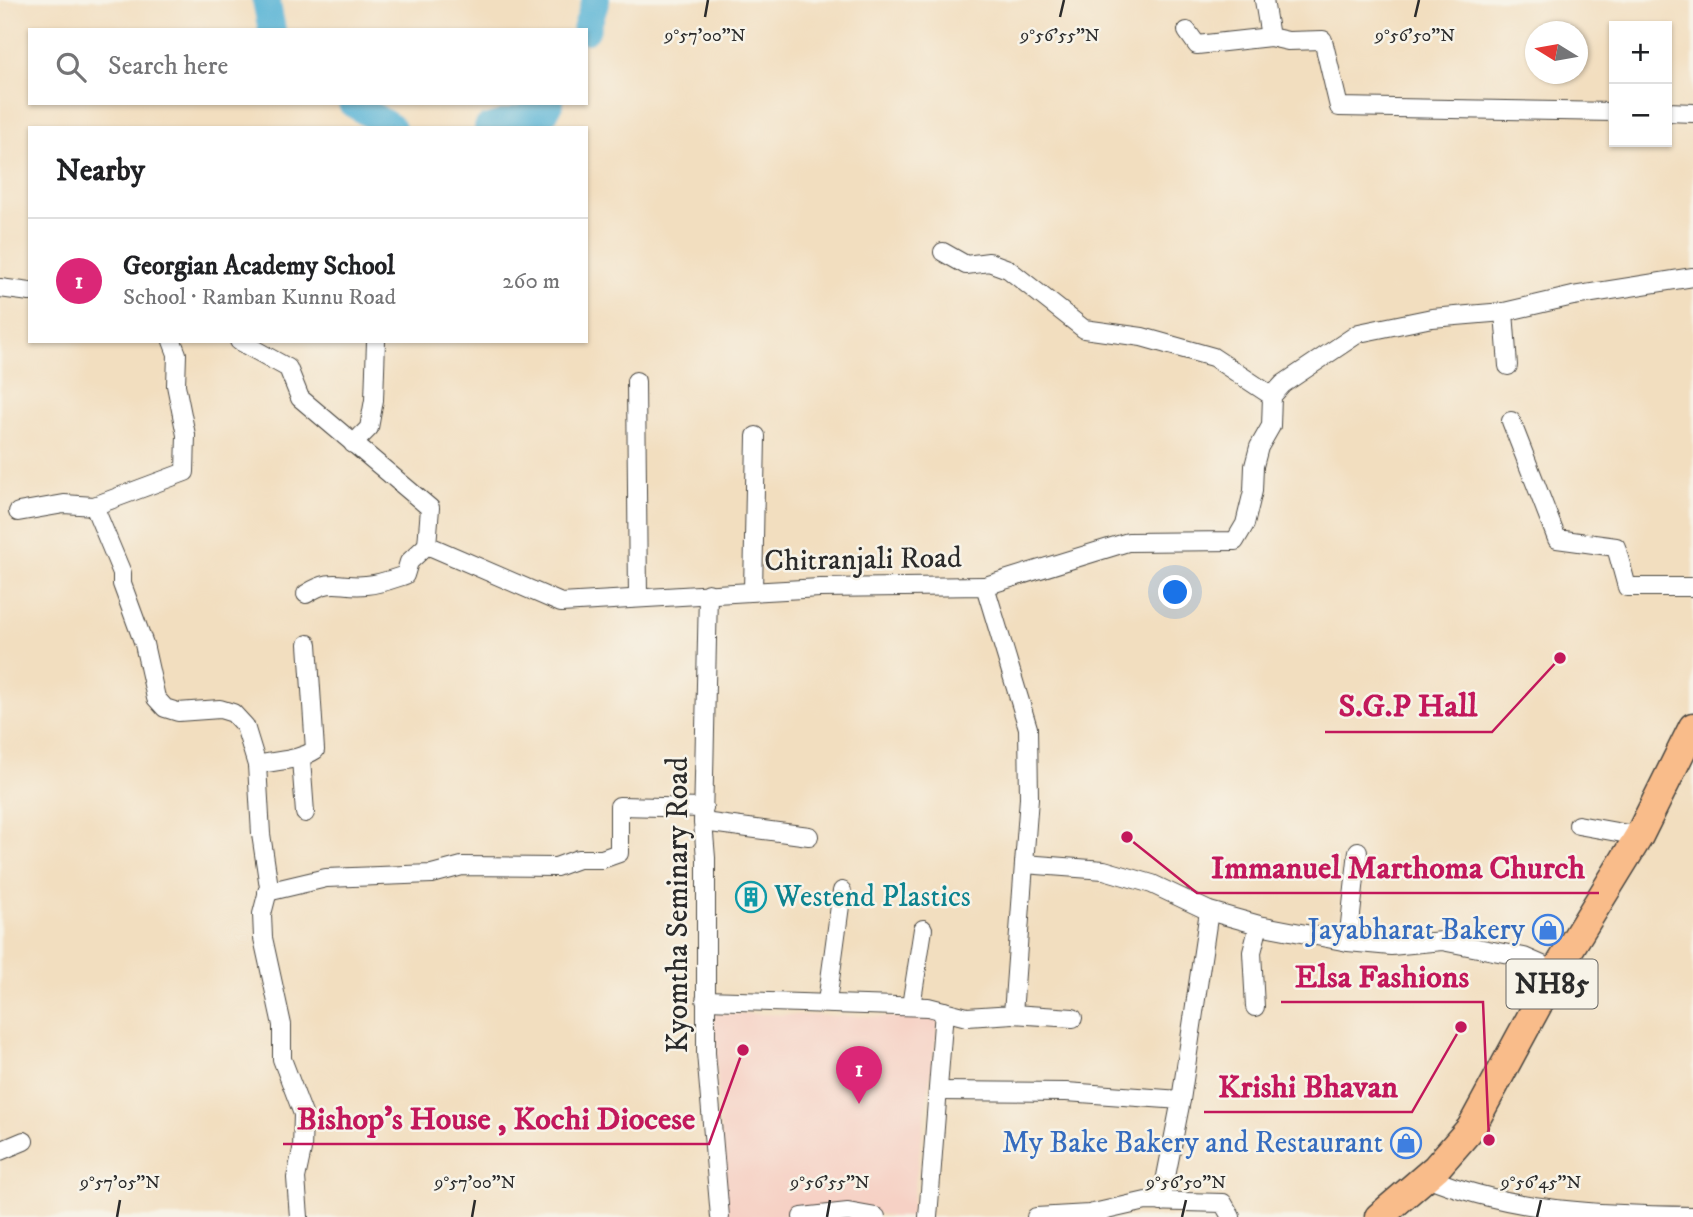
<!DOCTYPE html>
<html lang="en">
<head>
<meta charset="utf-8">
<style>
  :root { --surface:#fff; --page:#f6f6f6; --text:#202124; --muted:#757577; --line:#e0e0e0; --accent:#db2777 }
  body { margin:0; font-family:"IM FELL DW Pica",serif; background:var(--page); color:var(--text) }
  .controls { position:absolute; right:21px; top:21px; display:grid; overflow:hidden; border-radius:0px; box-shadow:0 2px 5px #0004 }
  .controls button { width:63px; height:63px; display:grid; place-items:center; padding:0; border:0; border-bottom:2px solid var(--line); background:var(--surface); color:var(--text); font:35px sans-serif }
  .compass { position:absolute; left:1525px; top:21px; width:63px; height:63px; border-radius:50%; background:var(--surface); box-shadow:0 2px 5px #0004; rotate:281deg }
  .you { position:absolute; left:1176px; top:593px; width:24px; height:24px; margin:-18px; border:5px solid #fff; border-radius:50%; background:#1a73e8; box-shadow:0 0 0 10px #1a73e833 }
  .badge { display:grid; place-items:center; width:46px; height:46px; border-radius:50%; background:var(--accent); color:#fff; font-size:23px; font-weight:700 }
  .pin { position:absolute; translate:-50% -58px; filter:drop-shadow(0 2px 4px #0008) }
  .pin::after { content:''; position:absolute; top:37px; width:24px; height:21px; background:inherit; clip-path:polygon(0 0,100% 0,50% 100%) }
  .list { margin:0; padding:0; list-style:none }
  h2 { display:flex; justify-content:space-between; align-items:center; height:91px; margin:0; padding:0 28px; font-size:30px }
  h2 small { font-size:23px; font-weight:400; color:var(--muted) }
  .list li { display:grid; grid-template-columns:46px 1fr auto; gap:21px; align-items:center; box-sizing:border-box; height:126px; padding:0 28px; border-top:2px solid var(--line) }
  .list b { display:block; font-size:26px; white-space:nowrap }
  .list p { margin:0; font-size:23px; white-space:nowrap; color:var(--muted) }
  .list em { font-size:23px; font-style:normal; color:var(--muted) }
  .icon { flex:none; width:38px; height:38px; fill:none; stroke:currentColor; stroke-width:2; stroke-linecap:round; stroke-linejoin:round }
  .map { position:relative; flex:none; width:1693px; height:1217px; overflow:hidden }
  .search { position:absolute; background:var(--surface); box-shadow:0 2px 5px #0004; left:28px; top:28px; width:560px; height:77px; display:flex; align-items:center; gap:18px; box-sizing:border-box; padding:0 24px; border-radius:0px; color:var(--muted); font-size:26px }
  .panel { position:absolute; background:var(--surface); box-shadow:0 2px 5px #0004; left:28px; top:126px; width:560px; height:217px; border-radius:0px }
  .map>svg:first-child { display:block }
  .built { fill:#f6d1c5 }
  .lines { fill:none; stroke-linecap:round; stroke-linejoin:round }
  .river { stroke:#57b3d5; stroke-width:28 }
  .minor-casing { stroke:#494641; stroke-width:20 }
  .trunk-casing { stroke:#494641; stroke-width:31 }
  .minor { stroke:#fff; stroke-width:18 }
  .trunk { stroke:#f9bc8a; stroke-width:28 }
  .ticks { fill:none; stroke:#2b2b2b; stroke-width:2.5 }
  .labels { text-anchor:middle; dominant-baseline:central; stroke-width:5; stroke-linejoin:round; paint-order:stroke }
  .shield { fill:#f7f3e8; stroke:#686764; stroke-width:2 }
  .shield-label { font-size:28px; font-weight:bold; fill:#2b2b2b }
  .street-label { font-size:30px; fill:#2b2b2b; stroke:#f7f3e8 }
  .culture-label { font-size:30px; fill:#0d838f; stroke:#f7f3e8; text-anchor:start }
  .shop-label { font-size:30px; fill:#366cbe; stroke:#f7f3e8; text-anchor:end }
  .ticks-label { font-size:18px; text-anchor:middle; fill:#2b2b2b; stroke:#f7f3e8; stroke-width:5; stroke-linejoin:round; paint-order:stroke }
  .leader { fill:none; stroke:#c2185b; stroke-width:2.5 }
  .callout-dot { fill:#c2185b; stroke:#f7f3e8; stroke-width:2.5 }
  .callout-label { font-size:32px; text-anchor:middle; font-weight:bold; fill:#c2185b; stroke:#f7f3e8; stroke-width:5; stroke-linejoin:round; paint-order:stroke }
</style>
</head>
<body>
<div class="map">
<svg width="1693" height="1217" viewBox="0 0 1693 1217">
  <rect width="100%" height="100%" fill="#f7f3e8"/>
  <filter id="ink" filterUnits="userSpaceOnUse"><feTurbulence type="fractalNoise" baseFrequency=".0143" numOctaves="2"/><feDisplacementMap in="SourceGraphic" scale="14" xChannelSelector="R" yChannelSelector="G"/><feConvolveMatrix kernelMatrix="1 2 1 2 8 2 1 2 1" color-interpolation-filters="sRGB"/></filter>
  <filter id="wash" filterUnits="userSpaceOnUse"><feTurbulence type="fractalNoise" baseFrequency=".00686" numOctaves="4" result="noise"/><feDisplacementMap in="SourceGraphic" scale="28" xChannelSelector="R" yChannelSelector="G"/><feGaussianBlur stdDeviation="1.57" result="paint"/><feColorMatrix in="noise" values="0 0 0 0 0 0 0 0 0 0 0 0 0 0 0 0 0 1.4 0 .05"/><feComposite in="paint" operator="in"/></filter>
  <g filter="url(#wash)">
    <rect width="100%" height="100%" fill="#f2debf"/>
    <!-- built -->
    <polygon class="built" points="713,1013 939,1018 910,1217 892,1217 855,1208 773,1217 726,1217"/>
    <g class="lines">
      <!-- river -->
      <g class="river">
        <polyline points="266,0 272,30"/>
        <polyline points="586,30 596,0"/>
        <polyline points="352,103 392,128"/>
        <polyline points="488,128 545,112 550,103"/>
      </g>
    </g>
  </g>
  <g filter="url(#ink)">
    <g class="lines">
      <!-- minor casing -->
      <g class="minor-casing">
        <g id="minor">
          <polyline points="1264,0 1270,37 1288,41 1323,40 1339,107 1614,112"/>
          <polyline points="1187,31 1197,45 1270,37"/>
          <polyline points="1667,112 1693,113"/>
          <polyline points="943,252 966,265 989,262 1008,269 1084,329 1142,337 1213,357 1272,396"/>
          <polyline points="0,288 30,292"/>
          <polyline points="1504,312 1508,366"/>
          <polyline points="172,341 177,354 176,385 186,435 185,472 94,506 122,573 122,584 144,644 156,698 165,708 178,712 220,709 233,713 245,726 257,765 261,834 269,887 262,914 263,938 282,1025 282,1059 303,1114 302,1150 296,1178 299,1217"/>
          <polyline points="239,341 288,368 300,398 430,508 427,545 561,603 820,588 985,586 1028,728 1029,798 1024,864 1104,870 1152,884 1209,911 1259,925 1348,942 1391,946 1442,941 1524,957 1556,971"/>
          <polyline points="636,381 638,597"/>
          <polyline points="1511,421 1557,539 1616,547 1627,587 1693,587"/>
          <polyline points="353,444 369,428 374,400 376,341"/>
          <polyline points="18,512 64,504 94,506"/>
          <polyline points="985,586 1128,542 1235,541 1245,524 1253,491 1254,466 1259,447 1271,426 1272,396 1283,384 1359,333 1432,318 1504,312 1573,296 1693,277"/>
          <polyline points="753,591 756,436"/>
          <polyline points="708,593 703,822 706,858 706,1053 720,1217"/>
          <path d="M306,594C334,576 340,588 366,585C380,584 393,579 405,575L409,562L427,545"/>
          <polyline points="301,759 305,813"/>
          <path d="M257,765C277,760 298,761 315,750L308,644"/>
          <polyline points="703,822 809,836"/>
          <polyline points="1578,825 1639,836"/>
          <polyline points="267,892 326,878 432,874 462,866 556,867 578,859 602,859 619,853 619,806 704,808"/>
          <polyline points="1348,942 1358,851"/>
          <polyline points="705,1000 928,1007 967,1017 1013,1014 1024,864"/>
          <polyline points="827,1002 842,891"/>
          <polyline points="911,1006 923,929"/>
          <polyline points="1255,1007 1252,952 1259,925"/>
          <polyline points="1013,1014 1073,1018"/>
          <polyline points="938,1091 1066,1092 1181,1100 1161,1202"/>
          <polyline points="1181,1100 1209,911"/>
          <polyline points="0,1151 24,1141"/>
          <path d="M1427,1177C1511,1212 1603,1215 1693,1216"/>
          <polyline points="802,1217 848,1212 876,1217"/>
          <polyline points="928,1217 944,1011"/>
          <polyline points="1036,1217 1089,1214 1146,1201 1223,1203 1231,1217"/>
        </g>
      </g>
      <!-- trunk casing -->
      <g class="trunk-casing">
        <polyline id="trunk" points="1379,1217 1436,1168 1471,1128 1556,971 1639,836 1693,727"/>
      </g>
      <!-- minor -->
      <use href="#minor" class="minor"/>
      <!-- trunk -->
      <use href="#trunk" class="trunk"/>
    </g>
  </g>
  <!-- ticks -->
  <path class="ticks" d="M705,17L708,0M1060,17L1064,0M1415,17L1419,0M117,1217L120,1200M472,1217L475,1200M827,1217L830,1200M1182,1217L1186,1200M1537,1217L1541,1200"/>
  <!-- icons -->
  <defs>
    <g id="building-ring" transform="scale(1.575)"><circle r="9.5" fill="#f7f3e8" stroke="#0f9aa8" stroke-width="1.5"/><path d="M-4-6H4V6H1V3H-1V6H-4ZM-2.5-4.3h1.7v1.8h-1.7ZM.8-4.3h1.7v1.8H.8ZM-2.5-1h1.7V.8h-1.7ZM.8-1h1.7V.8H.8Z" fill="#0f9aa8"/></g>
    <g id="shop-ring" transform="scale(1.575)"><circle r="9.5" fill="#f7f3e8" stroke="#3f7fe0" stroke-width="1.5"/><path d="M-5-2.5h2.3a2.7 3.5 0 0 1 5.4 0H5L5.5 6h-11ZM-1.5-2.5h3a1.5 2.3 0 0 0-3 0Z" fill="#3f7fe0"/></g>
  </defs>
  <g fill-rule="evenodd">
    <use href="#building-ring" x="751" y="897"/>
    <use href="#shop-ring" x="1548" y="930"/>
    <use href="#shop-ring" x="1406" y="1143"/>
  </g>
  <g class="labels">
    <!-- shield labels -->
    <rect class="shield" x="1506.5" y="959.5" width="91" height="49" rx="5"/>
    <g class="shield-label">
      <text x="1552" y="984">NH85</text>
    </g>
    <!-- street labels -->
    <g class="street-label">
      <text transform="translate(863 560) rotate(-1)">Chitranjali Road</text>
      <text transform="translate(678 905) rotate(-90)">Kyomtha Seminary Road</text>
    </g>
    <!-- culture labels -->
    <g class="culture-label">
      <text x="774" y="897">Westend Plastics</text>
    </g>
    <!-- shop labels -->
    <g class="shop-label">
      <text x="1525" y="930">Jayabharat Bakery</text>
      <text x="1383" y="1143">My Bake Bakery and Restaurant</text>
    </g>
  </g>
  <g class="ticks-label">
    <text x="705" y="41">9°57'00"N</text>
    <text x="1060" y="41">9°56'55"N</text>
    <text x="1415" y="41">9°56'50"N</text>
    <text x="120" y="1188">9°57'05"N</text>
    <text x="475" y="1188">9°57'00"N</text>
    <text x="830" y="1188">9°56'55"N</text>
    <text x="1186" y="1188">9°56'50"N</text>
    <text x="1541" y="1188">9°56'45"N</text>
  </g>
  <!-- callouts -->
  <path class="leader" d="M1560 658L1492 732H1325M1127 837L1197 893H1599M1489 1140L1483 1002H1281M1461 1027L1412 1112H1204M743 1050L709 1144H283"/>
  <g class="callout-dot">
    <circle cx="1560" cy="658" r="7"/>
    <circle cx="1127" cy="837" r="7"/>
    <circle cx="1489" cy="1140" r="7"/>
    <circle cx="1461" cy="1027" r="7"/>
    <circle cx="743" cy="1050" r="7"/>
  </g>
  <g class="callout-label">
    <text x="1408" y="716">S.G.P Hall</text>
    <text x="1398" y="878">Immanuel Marthoma Church</text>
    <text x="1382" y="987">Elsa Fashions</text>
    <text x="1308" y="1097">Krishi Bhavan</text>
    <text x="496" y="1129">Bishop's House , Kochi Diocese</text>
  </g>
</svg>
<div class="controls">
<button>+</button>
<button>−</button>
</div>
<svg class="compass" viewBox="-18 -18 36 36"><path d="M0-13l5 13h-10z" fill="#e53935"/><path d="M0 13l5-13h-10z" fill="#757577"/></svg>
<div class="you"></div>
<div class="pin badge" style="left:859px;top:1104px">1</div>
<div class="search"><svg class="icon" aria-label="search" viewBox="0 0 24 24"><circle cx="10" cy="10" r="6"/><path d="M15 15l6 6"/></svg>Search here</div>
<section class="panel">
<h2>Nearby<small></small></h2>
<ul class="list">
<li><span class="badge">1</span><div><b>Georgian Academy School</b><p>School · Ramban Kunnu Road</p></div><em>260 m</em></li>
</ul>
</section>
</div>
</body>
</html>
